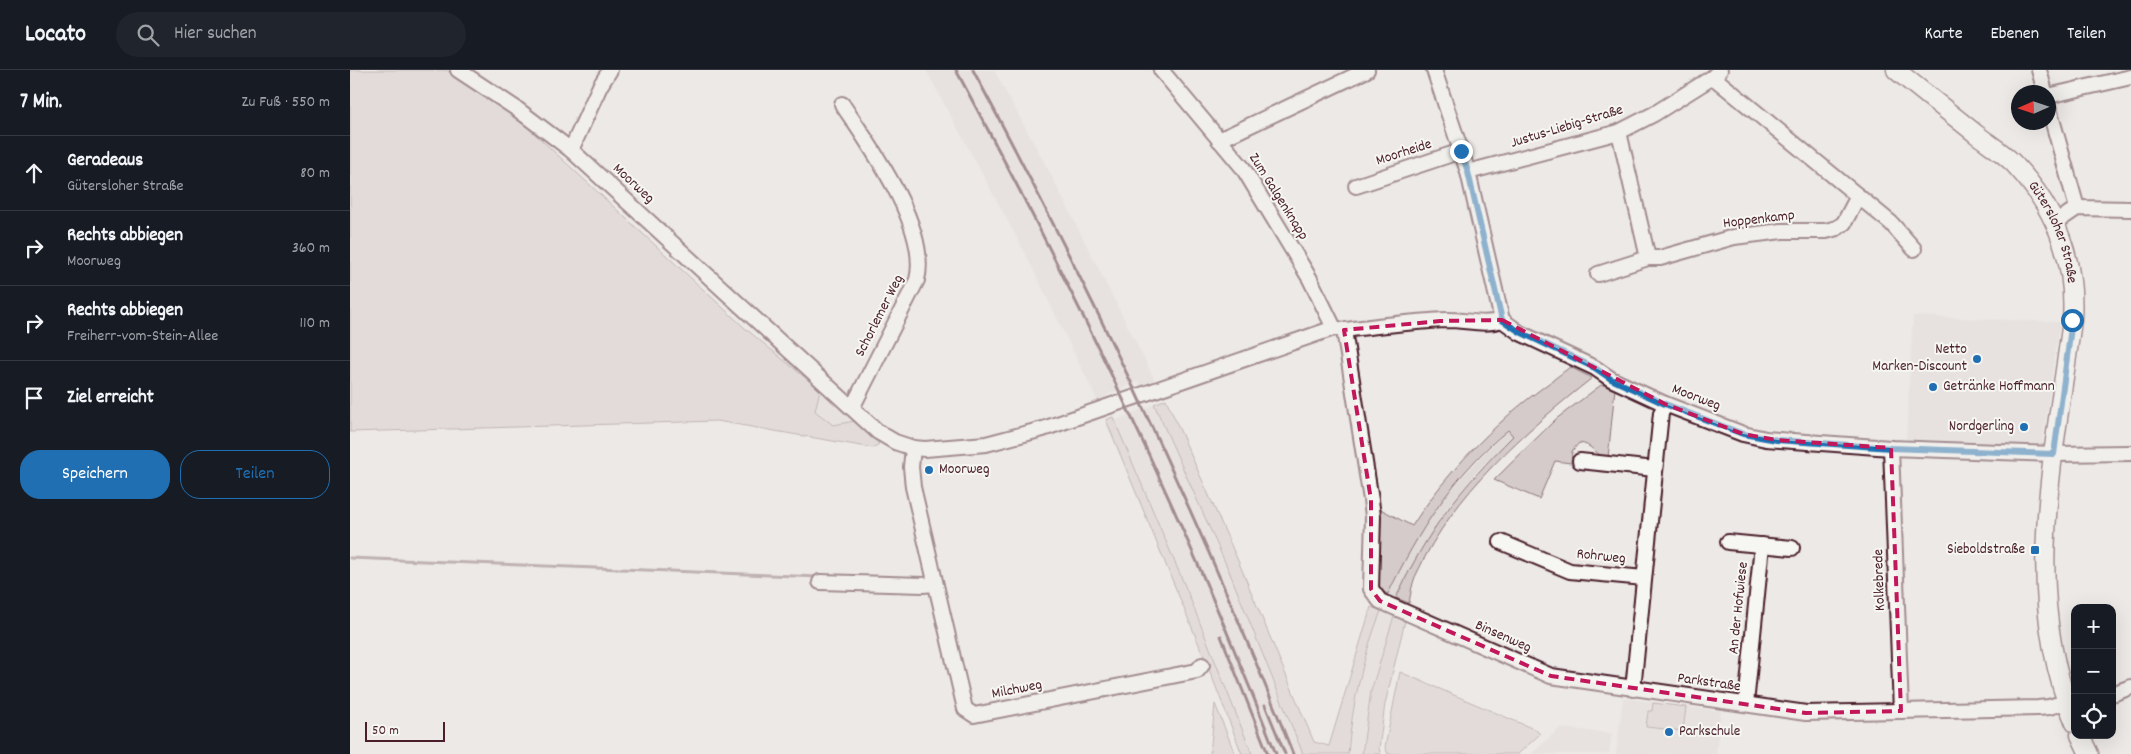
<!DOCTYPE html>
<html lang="de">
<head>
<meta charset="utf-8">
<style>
  :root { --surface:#171b24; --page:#20242c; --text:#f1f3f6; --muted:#9ea1a6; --line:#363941; --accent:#1f6fb2 }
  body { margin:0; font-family:Dekko,sans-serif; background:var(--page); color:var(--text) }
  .controls { position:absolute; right:15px; bottom:15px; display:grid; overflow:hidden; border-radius:10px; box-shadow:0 5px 20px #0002 }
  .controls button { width:45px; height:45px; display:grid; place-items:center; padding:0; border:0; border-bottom:1px solid var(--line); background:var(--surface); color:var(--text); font:25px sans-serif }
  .compass { position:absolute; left:1661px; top:15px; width:45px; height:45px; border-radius:50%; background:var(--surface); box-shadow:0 5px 20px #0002; rotate:267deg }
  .scale { position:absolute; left:15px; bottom:12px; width:80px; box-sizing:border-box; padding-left:5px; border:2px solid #4a1f2b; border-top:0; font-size:14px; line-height:18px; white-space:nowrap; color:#4a1f2b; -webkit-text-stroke:4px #f6f6f2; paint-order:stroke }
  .stop { position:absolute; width:15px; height:15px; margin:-11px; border:4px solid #1f6fb2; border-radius:50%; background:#fff }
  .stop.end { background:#1f6fb2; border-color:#fff; box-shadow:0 1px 5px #0008 }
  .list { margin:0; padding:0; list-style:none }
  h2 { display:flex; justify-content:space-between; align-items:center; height:65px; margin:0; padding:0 20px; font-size:21px }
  h2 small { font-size:16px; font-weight:400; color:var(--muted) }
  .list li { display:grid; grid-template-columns:32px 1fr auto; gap:15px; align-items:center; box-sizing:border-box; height:75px; padding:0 20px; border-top:1px solid var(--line) }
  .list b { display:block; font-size:19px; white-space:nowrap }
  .list p { margin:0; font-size:16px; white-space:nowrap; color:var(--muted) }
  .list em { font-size:16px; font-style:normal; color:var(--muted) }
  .actions { display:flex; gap:10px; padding:15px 20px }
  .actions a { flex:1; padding:11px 0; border:1px solid var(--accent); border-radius:20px; text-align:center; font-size:18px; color:var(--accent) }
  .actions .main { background:var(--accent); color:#fff }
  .icon { flex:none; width:28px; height:28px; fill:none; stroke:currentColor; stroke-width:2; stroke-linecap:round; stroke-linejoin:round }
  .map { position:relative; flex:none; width:1781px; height:684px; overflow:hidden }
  header { display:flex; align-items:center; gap:30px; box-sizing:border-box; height:70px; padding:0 25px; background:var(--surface); border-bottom:1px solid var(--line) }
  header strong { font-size:24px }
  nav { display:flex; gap:28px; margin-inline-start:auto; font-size:18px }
  .search { width:350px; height:45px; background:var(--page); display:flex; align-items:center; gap:12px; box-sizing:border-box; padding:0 18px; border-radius:28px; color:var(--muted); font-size:19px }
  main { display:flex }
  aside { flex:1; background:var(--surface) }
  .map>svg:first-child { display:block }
  .built { fill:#e0dad8 }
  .green { fill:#d4cbca; stroke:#8f757a }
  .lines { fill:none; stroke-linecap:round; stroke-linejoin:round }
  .stream { stroke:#886e73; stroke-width:3 }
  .minor-casing { stroke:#4a1f2b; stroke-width:18 }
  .major-casing { stroke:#4a1f2b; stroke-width:21 }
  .minor { stroke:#f6f6f2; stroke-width:14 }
  .major { stroke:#f6f6f2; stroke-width:18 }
  .rail { stroke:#4a1f2b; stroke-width:3 }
  .route { stroke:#1f6fb2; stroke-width:6 }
  .marked { fill:none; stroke:#c2185b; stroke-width:4; stroke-dasharray:10 6; stroke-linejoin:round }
  .poi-dot { fill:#1f6fb2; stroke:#f6f6f2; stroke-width:2 }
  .labels { text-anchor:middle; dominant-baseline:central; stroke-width:4; stroke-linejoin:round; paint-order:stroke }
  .street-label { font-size:15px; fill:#4a1f2b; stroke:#f6f6f2 }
  .poi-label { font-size:15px; fill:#4a1f2b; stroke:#f6f6f2; text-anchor:end }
</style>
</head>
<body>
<header>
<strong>Locato</strong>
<div class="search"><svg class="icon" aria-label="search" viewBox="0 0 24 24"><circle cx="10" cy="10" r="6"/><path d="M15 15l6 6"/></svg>Hier suchen</div>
<nav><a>Karte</a><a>Ebenen</a><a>Teilen</a></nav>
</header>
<main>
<aside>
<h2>7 Min.<small>Zu Fuß · 550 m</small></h2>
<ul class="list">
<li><svg class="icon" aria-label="ahead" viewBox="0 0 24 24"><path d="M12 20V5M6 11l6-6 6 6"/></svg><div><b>Geradeaus</b><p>Gütersloher Straße</p></div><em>80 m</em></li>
<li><svg class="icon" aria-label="right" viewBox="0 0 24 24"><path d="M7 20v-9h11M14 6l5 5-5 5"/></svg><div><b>Rechts abbiegen</b><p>Moorweg</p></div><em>360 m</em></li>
<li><svg class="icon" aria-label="right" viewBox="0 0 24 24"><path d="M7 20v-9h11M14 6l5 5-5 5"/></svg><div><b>Rechts abbiegen</b><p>Freiherr-vom-Stein-Allee</p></div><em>110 m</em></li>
<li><svg class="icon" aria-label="arrive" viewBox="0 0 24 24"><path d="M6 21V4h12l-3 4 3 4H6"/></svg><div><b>Ziel erreicht</b></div></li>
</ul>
<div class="actions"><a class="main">Speichern</a><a>Teilen</a></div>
</aside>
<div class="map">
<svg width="1781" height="684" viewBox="0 0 1781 684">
  <rect width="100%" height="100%" fill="#ece9e6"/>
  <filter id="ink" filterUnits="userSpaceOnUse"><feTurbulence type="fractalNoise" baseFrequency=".02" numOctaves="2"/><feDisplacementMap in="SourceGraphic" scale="10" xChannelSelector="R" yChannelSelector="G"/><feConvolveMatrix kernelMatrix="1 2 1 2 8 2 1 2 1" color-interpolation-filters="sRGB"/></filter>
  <g filter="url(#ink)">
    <!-- built -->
    <g class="built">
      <polygon points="576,0 644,0 698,99 805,310 791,316 788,311 757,325 758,328 748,332 675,183"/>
      <polygon points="1563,246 1710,252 1692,375 1556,371"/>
      <polygon points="470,320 505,351 483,355 465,341"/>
      <polygon points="804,334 879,501 953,684 902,684 838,523 764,351"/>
      <polygon points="1158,360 1163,366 1129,399 1098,437 1069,482 1046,528 1038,524 1062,477 1090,433 1123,395"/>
      <polygon points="1031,541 1044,546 1021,621 1012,684 998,684 1007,620 1021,568"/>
      <polygon points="1273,628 1371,641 1366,684 1266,684"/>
      <polygon points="1210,658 1262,663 1259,684 1181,684"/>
    </g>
    <!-- green -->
    <g class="green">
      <polygon points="0,0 96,0 161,42 396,259 470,320 465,341 483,355 505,351 529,374 523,378 367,351 0,362"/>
      <path d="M1220,297L1242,308C1174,362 1104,423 1067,503C1062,512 1061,523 1059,533L1046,528C1077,460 1111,418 1163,366L1158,360C1105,403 1067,463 1038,524L1025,518V436L1062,456C1087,417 1117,383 1151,352C1172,332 1197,315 1220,297Z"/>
      <path d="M1251,315H1256L1265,318L1258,388C1245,386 1243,374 1229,373L1222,381L1221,393L1205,391L1189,429L1144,410L1206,349Z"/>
      <path d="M816,329L889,493L964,672L979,676L1021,537L1031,541C1013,586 1002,635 998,684H953L879,501L804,334Z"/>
      <polygon points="763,347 838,523 902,684 892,684 857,594 756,350"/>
      <polygon points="1044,546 1055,551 1035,634 1029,679 1031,684 1012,684 1021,621"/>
      <polygon points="1050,602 1186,660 1190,664 1168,684 1038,684 1035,677"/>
      <polygon points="1303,633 1336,637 1333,661 1296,657 1298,641 1302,641"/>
      <polygon points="865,634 885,684 860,684"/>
    </g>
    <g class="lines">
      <!-- stream -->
      <polyline class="stream" points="0,488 470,507"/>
      <!-- minor casing -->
      <g class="minor-casing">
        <g id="minor">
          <path d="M108,0L167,39L221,80L528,362L545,372L563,378L575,379L636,374L693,359L984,258L994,260C1029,256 1063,251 1098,250C1116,250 1135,256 1152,250"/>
          <polyline points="811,0 893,98 960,209 984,258"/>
          <polyline points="1084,0 1118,102 1152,250"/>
          <polyline points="1689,0 1695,22"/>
          <polyline points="1363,7 1541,153 1564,179"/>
          <polyline points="1698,26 1781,7"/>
          <path d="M492,34C520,76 580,158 567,210L502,338"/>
          <polyline points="1698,35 1727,138"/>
          <polyline points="1269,62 1298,188"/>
          <polyline points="869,70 1017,0"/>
          <polyline points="221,80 250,16 260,0"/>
          <polyline points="1118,102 1269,62 1304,44 1363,7 1370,0"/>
          <polyline points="1006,116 1111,81"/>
          <polyline points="1705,153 1727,138 1781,139"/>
          <polyline points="1248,204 1298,188 1310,188 1384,167 1432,161 1476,161 1487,158 1494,153 1508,126"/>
          <polyline points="1152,250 1170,263 1245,298 1261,309 1315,334 1393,364 1416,369 1541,378 1704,384 1781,383"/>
          <polyline points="994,260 1021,430 1023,446 1021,519 1030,531 1201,606 1456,643 1688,638 1699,637 1716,632"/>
          <polyline points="563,378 561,397 563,417 615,639 624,645 847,601 852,595"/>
          <polyline points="1541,378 1551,641"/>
          <polyline points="1230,391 1305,399"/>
          <polyline points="1151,472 1220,501 1294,508"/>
          <polyline points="1378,472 1442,478"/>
          <polyline points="470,512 573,515 584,514"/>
          <polyline points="1283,619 1311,343 1315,334"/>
          <polyline points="1762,624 1781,617"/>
          <polyline points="1396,634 1412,475"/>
        </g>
      </g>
      <!-- major casing -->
      <g class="major-casing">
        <g id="major">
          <path id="s1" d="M1546,0C1573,22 1600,43 1626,64C1639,74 1654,83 1665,95C1706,139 1726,190 1722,250C1705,384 1670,524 1725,653"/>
          <polyline points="1730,665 1739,684"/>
        </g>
      </g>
      <!-- minor -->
      <use href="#minor" class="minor"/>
      <!-- major -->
      <use href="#major" class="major"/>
      <!-- rail -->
      <g class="rail">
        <path d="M606,0C726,222 835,449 926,684"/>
        <path d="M623,0C742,222 850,449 943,684"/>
        <polyline points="871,566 918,684"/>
        <polyline points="915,635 935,684"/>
      </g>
    </g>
  </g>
  <g class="lines" filter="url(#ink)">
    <!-- route -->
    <polyline class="route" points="1111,81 1118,102 1152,250 1170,262 1245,298 1261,309 1315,334 1393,364 1427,370 1541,378 1704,384 1722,250"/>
  </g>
  <!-- marked area -->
  <path d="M0 0H1781V684H0ZM1152,250L1315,334L1393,364L1427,370L1541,378L1551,641L1456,643L1201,606L1030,531L1021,519V430L994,260L1090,251Z" fill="#ece9e6" fill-opacity=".55" fill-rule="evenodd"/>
  <path class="marked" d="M1152,250L1315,334L1393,364L1427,370L1541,378L1551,641L1456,643L1201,606L1030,531L1021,519V430L994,260L1090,251Z"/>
  <!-- markers -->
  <g class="poi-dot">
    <circle cx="1627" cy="289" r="5"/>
    <circle cx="1583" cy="317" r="5"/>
    <circle cx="1674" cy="357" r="5"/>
    <circle cx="579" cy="400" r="5"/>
    <rect x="1680" y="475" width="10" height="10" rx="2.5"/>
    <circle cx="1319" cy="662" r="5"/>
  </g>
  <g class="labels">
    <!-- street labels -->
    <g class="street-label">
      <text transform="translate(1217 57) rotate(-17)">Justus-Liebig-Straße</text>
      <text transform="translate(1054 83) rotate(-18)">Moorheide</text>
      <text transform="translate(283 114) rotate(43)">Moorweg</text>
      <text transform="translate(928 127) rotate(58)">Zum Galgenknapp</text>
      <text transform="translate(1409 150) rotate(-7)">Hoppenkamp</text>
      <text stroke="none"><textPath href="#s1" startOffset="231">Gütersloher Straße</textPath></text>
      <text transform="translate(530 246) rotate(-63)">Schorlemer Weg</text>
      <text transform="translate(1346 328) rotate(21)">Moorweg</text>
      <text transform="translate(1251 487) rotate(6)">Rohrweg</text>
      <text transform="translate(1530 510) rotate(-92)">Kolkebrede</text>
      <text transform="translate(1389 538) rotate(-84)">An der Hofwiese</text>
      <text transform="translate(1153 567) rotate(24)">Binsenweg</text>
      <text transform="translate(1359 613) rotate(8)">Parkstraße</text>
      <text transform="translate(667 620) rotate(-11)">Milchweg</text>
    </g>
    <!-- poi labels -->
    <g class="poi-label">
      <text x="1617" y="280">Netto<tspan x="1617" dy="17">Marken-Discount</tspan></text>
      <text x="1593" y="317" text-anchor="start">Getränke Hoffmann</text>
      <text x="1664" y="357">Nordgerling</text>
      <text x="589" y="400" text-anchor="start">Moorweg</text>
      <text x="1675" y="480">Sieboldstraße</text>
      <text x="1329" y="662" text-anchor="start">Parkschule</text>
    </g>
  </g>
</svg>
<div class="controls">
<button>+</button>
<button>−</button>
<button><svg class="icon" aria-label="locate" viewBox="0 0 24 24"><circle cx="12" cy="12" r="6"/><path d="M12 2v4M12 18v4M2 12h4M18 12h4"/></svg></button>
</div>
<svg class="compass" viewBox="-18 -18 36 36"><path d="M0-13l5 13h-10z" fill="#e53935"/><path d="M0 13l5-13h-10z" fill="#9ea1a6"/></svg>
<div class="scale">50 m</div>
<div class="stop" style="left:1722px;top:250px"></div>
<div class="stop end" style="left:1111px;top:81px"></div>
</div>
</main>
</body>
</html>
